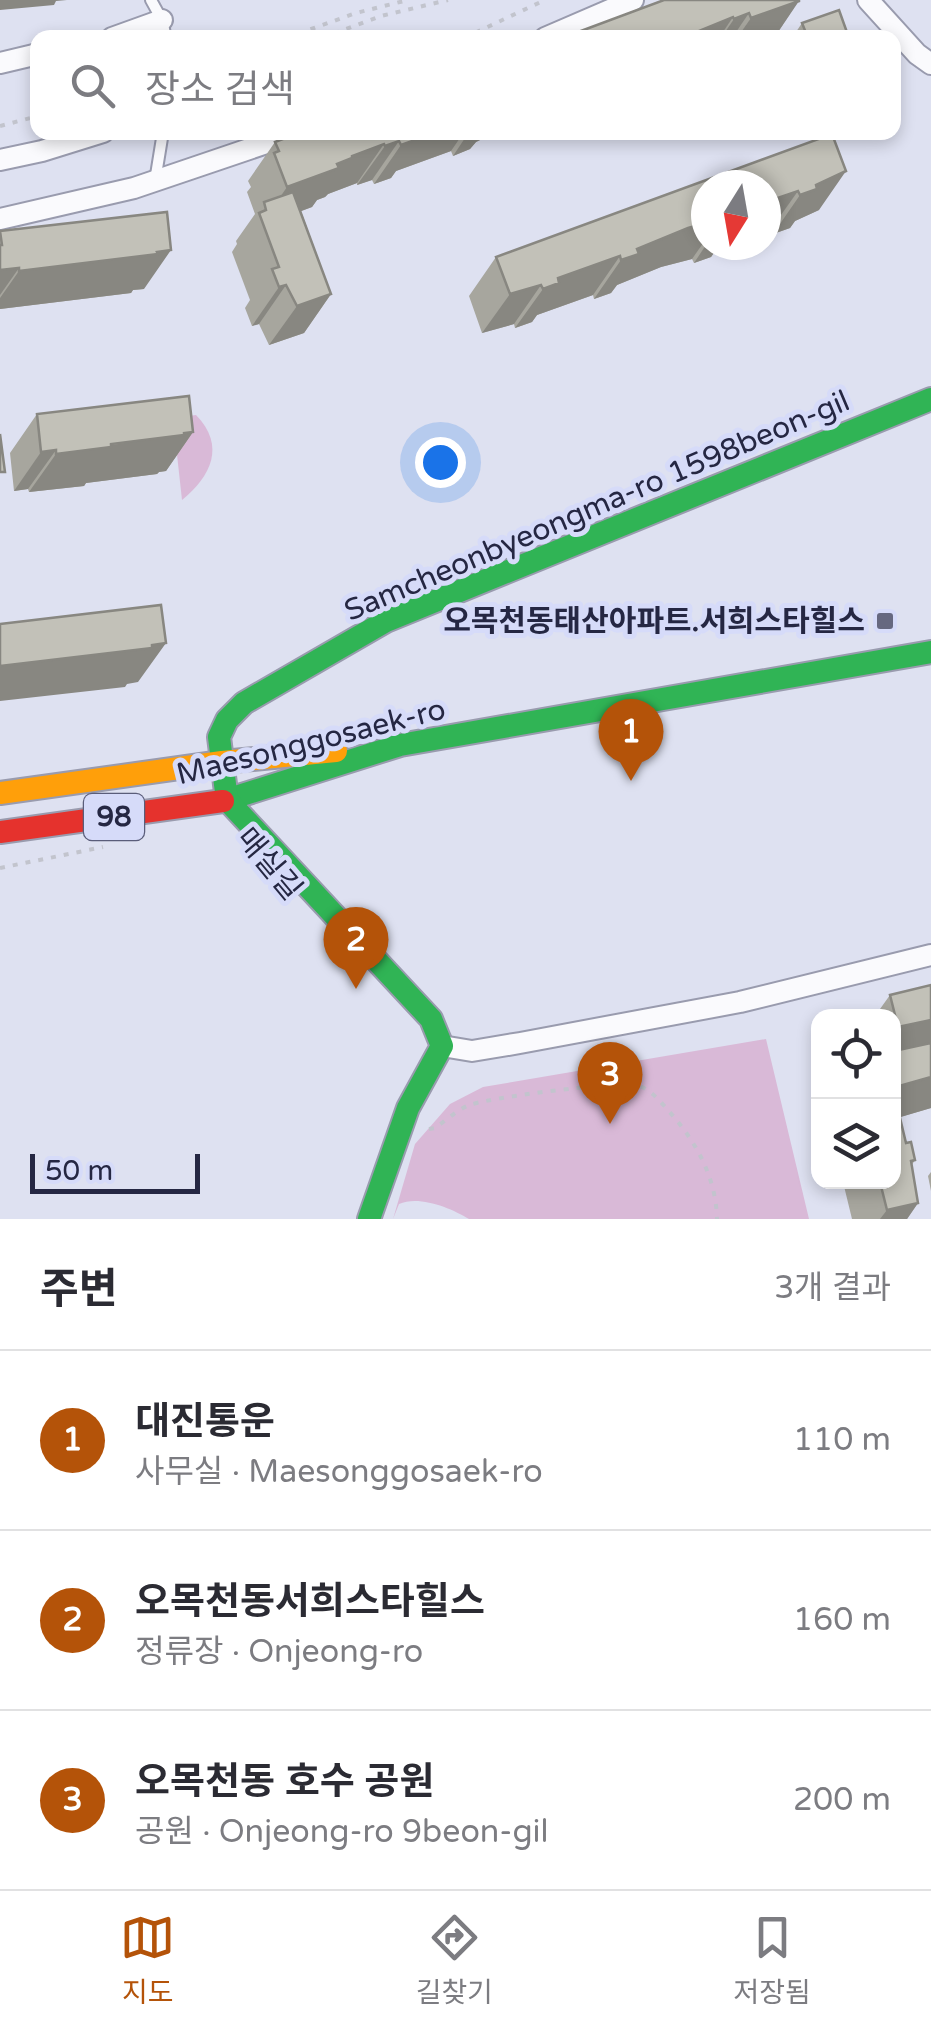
<!DOCTYPE html>
<html lang="ko">
<head>
<meta charset="utf-8">
<style>
  :root { --surface:#fff; --page:#f2f2f3; --text:#2b2b33; --muted:#7c7c81; --line:#e1e1e2; --accent:#b45309 }
  body { margin:0; font-family:"Varela Round","Noto Sans KR",sans-serif; background:var(--page); color:var(--text) }
  .controls { position:absolute; right:30px; bottom:30px; display:grid; overflow:hidden; border-radius:20px; box-shadow:0 5px 15px #0003 }
  .controls button { width:90px; height:90px; display:grid; place-items:center; padding:0; border:0; border-bottom:2px solid var(--line); background:var(--surface); color:var(--text); font:50px sans-serif }
  .compass { position:absolute; left:691px; top:170px; width:90px; height:90px; border-radius:50%; background:var(--surface); box-shadow:0 5px 15px #0003; rotate:191deg }
  .scale { position:absolute; left:30px; bottom:25px; width:170px; box-sizing:border-box; padding-left:10px; border:5px solid #252743; border-top:0; font-size:28px; line-height:35px; white-space:nowrap; color:#252743; -webkit-text-stroke:8px #d6dbf9; paint-order:stroke }
  .you { position:absolute; left:440px; top:462px; width:35px; height:35px; margin:-25px; border:8px solid #fff; border-radius:50%; background:#1a73e8; box-shadow:0 0 0 15px #1a73e833 }
  .badge { display:grid; place-items:center; width:65px; height:65px; border-radius:50%; background:var(--accent); color:#fff; font-size:32px; font-weight:700 }
  .pin { position:absolute; translate:-50% -82px; filter:drop-shadow(0 2px 5px #0008) }
  .pin::after { content:''; position:absolute; top:52px; width:35px; height:30px; background:inherit; clip-path:polygon(0 0,100% 0,50% 100%) }
  .list { margin:0; padding:0; list-style:none }
  h2 { display:flex; justify-content:space-between; align-items:center; height:130px; margin:0; padding:0 40px; font-size:42px }
  h2 small { font-size:32px; font-weight:400; color:var(--muted) }
  .list li { display:grid; grid-template-columns:65px 1fr auto; gap:30px; align-items:center; box-sizing:border-box; height:180px; padding:0 40px; border-top:2px solid var(--line) }
  .list b { display:block; font-size:38px; white-space:nowrap }
  .list p { margin:0; font-size:32px; white-space:nowrap; color:var(--muted) }
  .list em { font-size:32px; font-style:normal; color:var(--muted) }
  .icon { flex:none; width:55px; height:55px; fill:none; stroke:currentColor; stroke-width:2; stroke-linecap:round; stroke-linejoin:round }
  .map { position:relative; flex:none; width:931px; height:1219px; overflow:hidden }
  .search { position:absolute; background:var(--surface); box-shadow:0 5px 15px #0003; left:30px; right:30px; top:30px; height:110px; display:flex; align-items:center; gap:25px; box-sizing:border-box; padding:0 35px; border-radius:20px; color:var(--muted); font-size:38px }
  .sheet { height:670px; background:var(--surface) }
  nav { display:flex; justify-content:space-around; align-items:center; box-sizing:border-box; height:140px; border-top:2px solid var(--line); background:var(--surface); font-size:28px; color:var(--muted) }
  nav a { display:grid; justify-items:center; gap:5px }
  nav .on { color:var(--accent) }
  .map>svg:first-child { display:block }
  .green { fill:#d9b9d7 }
  .lines { fill:none; stroke-linecap:round; stroke-linejoin:round }
  .lane-casing { stroke:#999bae; stroke-width:14 }
  .street-casing { stroke:#999bae; stroke-width:24 }
  .fast-casing { stroke:#999bae; stroke-width:26 }
  .slow-casing { stroke:#999bae; stroke-width:26 }
  .jam-casing { stroke:#999bae; stroke-width:26 }
  .path { stroke:#c2c4cd; stroke-width:4; stroke-dasharray:5 8; stroke-linecap:butt }
  .lane { stroke:#fafafd; stroke-width:10 }
  .street { stroke:#fafafd; stroke-width:20 }
  .fast { stroke:#30b455; stroke-width:22 }
  .slow { stroke:#ff9f0a; stroke-width:22 }
  .jam { stroke:#e5322d; stroke-width:22 }
  .wall { fill:#a7a69e }
  .shaded-wall { fill:#888781 }
  .building { fill:#c2c1b8; stroke:#888781; stroke-width:2.5 }
  .poi-dot { fill:#666880; stroke:#d6dbf9; stroke-width:4 }
  .labels { text-anchor:middle; dominant-baseline:central; stroke-width:10; stroke-linejoin:round; paint-order:stroke }
  .shield { fill:#d6dbf9; stroke:#5a5d7a; stroke-width:2.5 }
  .shield-label { font-size:28px; font-weight:bold; fill:#252743 }
  .street-label { font-size:30px; fill:#252743; stroke:#d6dbf9 }
  .poi-label { font-size:30px; font-weight:bold; fill:#252743; stroke:#d6dbf9; text-anchor:end }
</style>
</head>
<body>
<div class="map">
<svg width="931" height="1219" viewBox="0 0 931 1219">
  <rect width="100%" height="100%" fill="#dee1f1"/>
  <!-- green -->
  <g class="green">
    <path d="M196,415C226,446 211,476 182,500L173,418Z"/>
    <path d="M766,1039L809,1219H469C451,1208 419,1195 399,1204L393,1219L415,1144L450,1104L483,1087Z"/>
  </g>
  <g class="lines">
    <!-- lane casing -->
    <g class="lane-casing">
      <g id="lane">
        <polyline points="151,0 162,20 166,38"/>
        <polyline points="155,181 163,132"/>
      </g>
    </g>
    <!-- street casing -->
    <g class="street-casing">
      <g id="street">
        <polyline points="868,0 917,54 931,64"/>
        <polyline points="112,38 162,20"/>
        <polyline points="545,38 633,0"/>
        <polyline points="0,63 38,54"/>
        <polyline points="0,160 42,151 103,132"/>
        <polyline points="0,219 134,188 299,132"/>
        <polyline points="442,1046 472,1051 520,1043 740,1002 931,955"/>
      </g>
    </g>
    <!-- fast casing -->
    <g class="fast-casing">
      <g id="fast">
        <polyline points="223,801 400,745 931,652"/>
        <polyline points="369,1219 408,1108 442,1046 431,1019 227,800 219,737 227,720 244,703 386,621 931,399"/>
      </g>
    </g>
    <!-- slow casing -->
    <g class="slow-casing">
      <polyline id="slow" points="0,793 222,762 336,751"/>
    </g>
    <!-- jam casing -->
    <g class="jam-casing">
      <polyline id="jam" points="0,832 223,801"/>
    </g>
    <!-- path -->
    <g class="path">
      <polyline points="286,38 356,13 408,0"/>
      <polyline points="322,38 381,16 448,0"/>
      <polyline points="464,38 545,0"/>
      <polyline points="0,126 38,116"/>
      <polyline points="0,868 103,847"/>
      <path d="M429,1129L435,1128C445,1121 456,1111 467,1106C483,1098 619,1081 636,1085C649,1088 659,1100 667,1109C695,1140 716,1176 717,1219"/>
    </g>
    <!-- lane -->
    <use href="#lane" class="lane"/>
    <!-- street -->
    <use href="#street" class="street"/>
    <!-- fast -->
    <use href="#fast" class="fast"/>
    <!-- slow -->
    <use href="#slow" class="slow"/>
    <!-- jam -->
    <use href="#jam" class="jam"/>
  </g>
  <!-- wall -->
  <g class="wall">
    <polygon points="799,0 774,38 562,38"/>
    <polygon points="802,23 849,38 792,38"/>
    <polygon points="301,132 496,132 476,142 470,149 453,156 451,151 396,171 391,178 374,184 372,180 357,185 357,183 328,194 325,197 317,200 312,207 301,211 331,294 304,333 269,345 259,324 252,326 245,308 250,300 232,252 237,244 236,241 255,214 247,192 251,187 248,181 275,142"/>
    <polygon points="832,134 819,210 795,221 790,228 773,234 771,229 766,231 766,185 706,185 706,245 728,245 716,250 711,257 694,263 692,259 661,267 617,285 611,293 594,299 593,295 537,315 532,322 515,328 514,324 482,333 469,296 496,257"/>
    <polygon points="0,231 144,289 133,290 131,293 0,309"/>
    <polygon points="37,414 193,432 166,471 159,472 157,474 86,483 84,486 29,492 28,489 14,491 10,453"/>
    <polygon points="890,995 931,1108 900,1117 906,1143 915,1160 911,1166 918,1203 907,1219 852,1219 843,1182 894,1182 894,1016 875,1016"/>
    <polygon points="931,1172 931,1191 928,1176"/>
  </g>
  <!-- shaded-wall -->
  <g class="shaded-wall">
    <polygon points="0,0 67,0 56,1 54,5 0,10"/>
    <polygon points="799,1 774,38 737,38 751,18"/>
    <polygon points="749,13 732,38 721,38 734,19"/>
    <polygon points="733,17 719,38 686,38 687,36"/>
    <polygon points="422,132 464,132 451,151 396,171 391,178 374,184 401,145"/>
    <polygon points="469,132 496,132 476,142 470,149 453,156"/>
    <polygon points="399,141 372,180 357,185 385,146"/>
    <polygon points="384,144 357,183 328,194 325,197 317,200 312,207 264,225 263,222 287,187 352,156"/>
    <polygon points="846,171 819,210 795,221 790,228 773,234 800,195 816,185"/>
    <polygon points="798,191 771,229 766,231 766,202"/>
    <polygon points="706,223 706,239 692,259 661,267 617,285 611,293 594,299 621,260 637,249 688,228"/>
    <polygon points="706,245 728,245 716,250 711,257 694,263"/>
    <polygon points="171,250 144,289 133,290 131,293 0,309 0,298 19,271"/>
    <polygon points="620,256 593,295 537,315 532,322 515,328 543,289 558,278"/>
    <polygon points="19,268 0,295 0,270"/>
    <polygon points="286,285 259,324 252,326 279,287"/>
    <polygon points="541,285 514,324 482,333 510,294"/>
    <polygon points="331,294 304,333 269,345 297,306"/>
    <polygon points="193,432 166,471 159,472 157,474 86,483 84,486 29,492 56,454"/>
    <polygon points="56,450 28,489 14,491 41,452"/>
    <polygon points="166,643 138,682 127,684 125,687 0,701 0,666"/>
    <polygon points="931,1020 931,1043 894,1052 894,1034 898,1027"/>
    <polygon points="931,1077 931,1108 894,1119 896,1087"/>
    <polygon points="918,1203 907,1219 880,1219 887,1210"/>
  </g>
  <!-- building -->
  <g class="building">
    <polygon points="664,0 799,0 799,1 751,18 749,13 734,19 733,17 687,36 688,38 562,38"/>
    <polygon points="839,10 849,38 808,38 802,23"/>
    <polygon points="301,132 422,132 417,135 418,139 401,145 399,141 385,146 384,144 352,156 352,158 337,164 339,168 287,187 274,153 279,151 275,142"/>
    <polygon points="832,134 846,171 816,185 817,189 800,195 798,191 766,202 766,185 706,185 706,223 688,228 637,249 639,254 621,260 620,256 558,278 559,283 543,289 541,285 510,294 496,257"/>
    <polygon points="293,192 331,294 297,306 286,285 279,287 272,269 279,267 259,213 266,210 264,202"/>
    <polygon points="167,212 171,250 157,252 158,254 19,271 19,268 0,270 0,245 2,245 0,231"/>
    <polygon points="189,396 193,432 184,433 184,435 111,444 111,447 56,454 56,450 41,452 37,414"/>
    <polygon points="0,434 5,472 0,472"/>
    <polygon points="161,605 166,643 152,645 152,648 0,666 0,624"/>
    <polygon points="931,985 931,1020 898,1027 890,995"/>
    <polygon points="931,1043 931,1077 896,1087 899,1101 896,1101 906,1143 911,1142 915,1160 911,1161 918,1203 887,1210 880,1182 894,1182 894,1051"/>
  </g>
  <!-- markers -->
  <rect class="poi-dot" x="875" y="611" width="20" height="20" rx="5"/>
  <g class="labels">
    <!-- shield labels -->
    <rect class="shield" x="84" y="794" width="60" height="46" rx="8"/>
    <g class="shield-label">
      <text x="114" y="817">98</text>
    </g>
    <!-- street labels -->
    <g class="street-label">
      <text transform="translate(597 506) rotate(-23)">Samcheonbyeongma-ro 1598beon-gil</text>
      <text transform="translate(311 742) rotate(-14)">Maesonggosaek-ro</text>
      <text transform="translate(269 864) rotate(50)">매실길</text>
    </g>
    <!-- poi labels -->
    <g class="poi-label">
      <text x="865" y="621">오목천동태산아파트.서희스타힐스</text>
    </g>
  </g>
</svg>
<div class="controls">
<button><svg class="icon" aria-label="locate" viewBox="0 0 24 24"><circle cx="12" cy="12" r="6"/><path d="M12 2v4M12 18v4M2 12h4M18 12h4"/></svg></button>
<button><svg class="icon" aria-label="layers" viewBox="0 0 24 24"><path d="M12 4l9 5-9 5-9-5zM3 14l9 5 9-5"/></svg></button>
</div>
<svg class="compass" viewBox="-18 -18 36 36"><path d="M0-13l5 13h-10z" fill="#e53935"/><path d="M0 13l5-13h-10z" fill="#7c7c81"/></svg>
<div class="scale">50 m</div>
<div class="you"></div>
<div class="pin badge" style="left:631px;top:781px">1</div>
<div class="pin badge" style="left:356px;top:989px">2</div>
<div class="pin badge" style="left:610px;top:1124px">3</div>
<div class="search"><svg class="icon" aria-label="search" viewBox="0 0 24 24"><circle cx="10" cy="10" r="6"/><path d="M15 15l6 6"/></svg>장소 검색</div>
</div>
<section class="sheet">
<h2>주변<small>3개 결과</small></h2>
<ul class="list">
<li><span class="badge">1</span><div><b>대진통운</b><p>사무실 · Maesonggosaek-ro</p></div><em>110 m</em></li>
<li><span class="badge">2</span><div><b>오목천동서희스타힐스</b><p>정류장 · Onjeong-ro</p></div><em>160 m</em></li>
<li><span class="badge">3</span><div><b>오목천동 호수 공원</b><p>공원 · Onjeong-ro 9beon-gil</p></div><em>200 m</em></li>
</ul>
</section>
<nav>
<a class="on"><svg class="icon" aria-label="map" viewBox="0 0 24 24"><path d="M3 6l6-2 6 2 6-2v14l-6 2-6-2-6 2zM9 4v14M15 6v14"/></svg>지도</a>
<a><svg class="icon" aria-label="directions" viewBox="0 0 24 24"><path d="M12 3l9 9-9 9-9-9zM9 14v-3h6M13 9l2 2-2 2"/></svg>길찾기</a>
<a><svg class="icon" aria-label="saved" viewBox="0 0 24 24"><path d="M7 4h10v16l-5-4-5 4z"/></svg>저장됨</a>
</nav>
</body>
</html>
